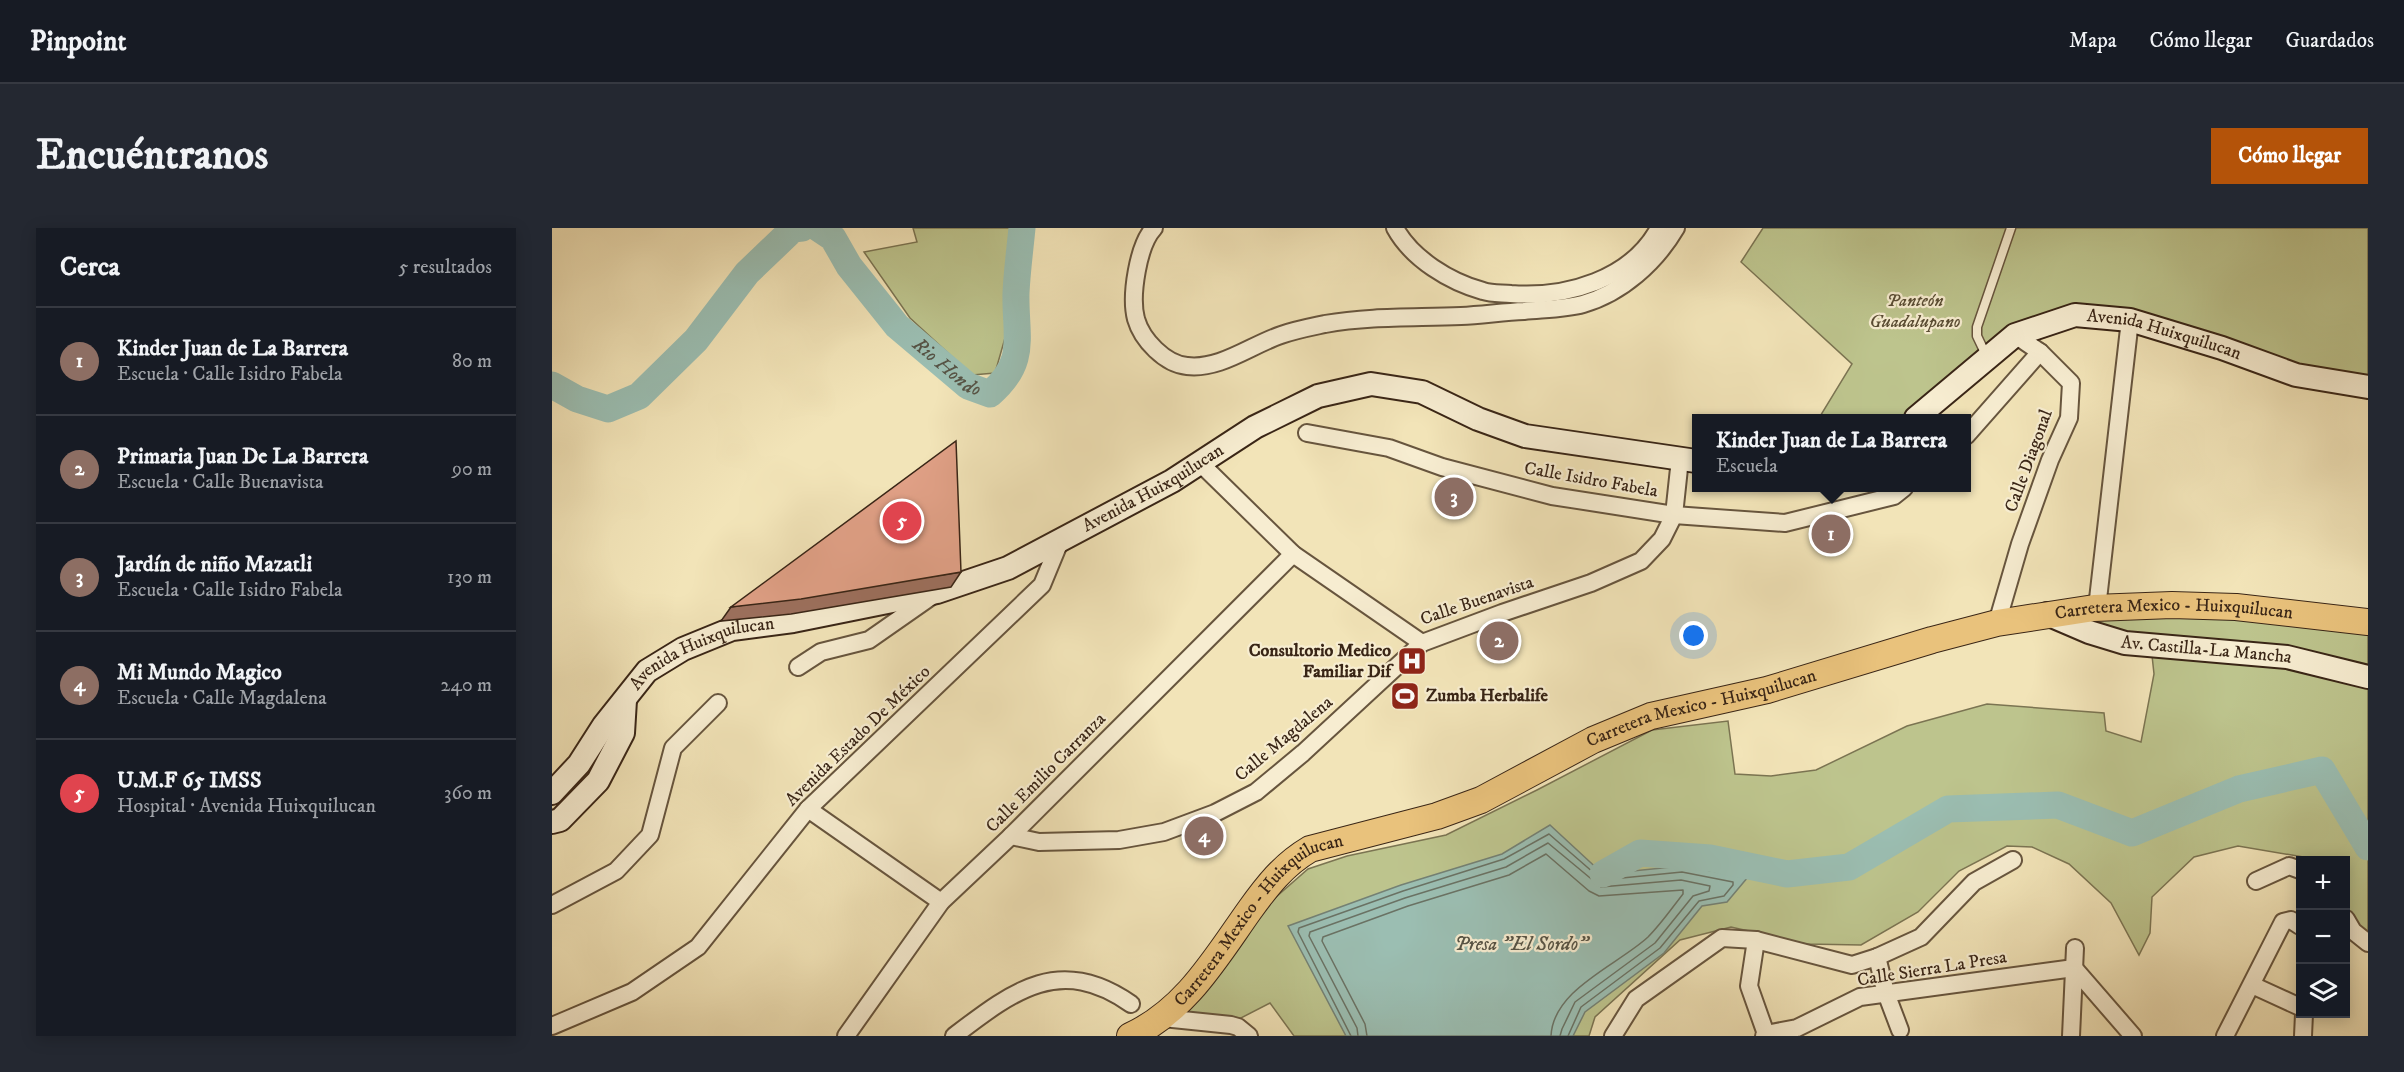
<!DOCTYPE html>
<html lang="es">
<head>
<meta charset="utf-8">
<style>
  :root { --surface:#171b24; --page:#242831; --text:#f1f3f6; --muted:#9ea1a6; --line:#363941; --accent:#b45309 }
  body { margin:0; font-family:"IM FELL DW Pica",serif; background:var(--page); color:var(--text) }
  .controls { position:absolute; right:18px; bottom:18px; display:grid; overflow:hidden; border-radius:0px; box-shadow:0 3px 15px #0003 }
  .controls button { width:54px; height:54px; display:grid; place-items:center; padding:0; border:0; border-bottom:2px solid var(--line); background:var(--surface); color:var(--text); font:30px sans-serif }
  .you { position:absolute; left:1142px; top:408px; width:21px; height:21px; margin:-15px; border:4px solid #fff; border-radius:50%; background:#1a73e8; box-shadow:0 0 0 9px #1a73e833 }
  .badge { display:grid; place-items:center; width:39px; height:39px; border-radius:50%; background:var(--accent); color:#fff; font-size:20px; font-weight:700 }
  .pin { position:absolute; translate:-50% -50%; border:3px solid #fff; box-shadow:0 2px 6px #0006 }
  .popup { position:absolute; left:1140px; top:186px; width:279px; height:78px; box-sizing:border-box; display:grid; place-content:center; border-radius:0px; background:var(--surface); filter:drop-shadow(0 2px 4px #0005); font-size:20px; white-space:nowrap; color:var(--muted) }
  .popup b { font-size:22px; color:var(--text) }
  .popup::after { content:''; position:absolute; left:50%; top:100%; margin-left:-12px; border:12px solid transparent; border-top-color:var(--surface) }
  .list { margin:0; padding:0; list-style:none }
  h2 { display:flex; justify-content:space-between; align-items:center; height:78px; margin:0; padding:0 24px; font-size:26px }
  h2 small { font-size:20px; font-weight:400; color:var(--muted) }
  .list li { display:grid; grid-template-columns:39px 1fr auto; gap:18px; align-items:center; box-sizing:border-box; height:108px; padding:0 24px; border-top:2px solid var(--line) }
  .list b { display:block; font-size:22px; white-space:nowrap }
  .list p { margin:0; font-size:20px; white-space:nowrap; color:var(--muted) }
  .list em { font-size:20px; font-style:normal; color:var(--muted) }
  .icon { flex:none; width:33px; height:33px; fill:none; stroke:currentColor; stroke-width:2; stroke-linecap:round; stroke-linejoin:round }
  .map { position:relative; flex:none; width:1816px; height:808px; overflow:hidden; border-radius:0px }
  header { display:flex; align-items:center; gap:36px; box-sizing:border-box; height:84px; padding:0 30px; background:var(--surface); border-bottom:2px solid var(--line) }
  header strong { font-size:28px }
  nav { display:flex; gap:33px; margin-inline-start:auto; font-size:21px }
  .intro { display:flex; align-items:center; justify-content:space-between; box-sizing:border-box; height:144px; padding:0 36px }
  h1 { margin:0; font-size:42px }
  .button { padding:15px 27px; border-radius:0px; background:var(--accent); color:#fff; font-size:21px; font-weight:700 }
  main { display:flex; gap:36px; padding:0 36px }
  aside { flex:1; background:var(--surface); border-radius:0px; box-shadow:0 3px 15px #0003 }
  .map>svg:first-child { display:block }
  .green { fill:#bdc48d; stroke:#7b7452; stroke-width:1.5 }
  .water { fill:#9bbeb2; stroke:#748174; stroke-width:1.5 }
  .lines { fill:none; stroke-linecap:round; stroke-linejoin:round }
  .shore { stroke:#6a7264; stroke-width:1.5 }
  .river { stroke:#9bbeb2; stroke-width:27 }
  .lane-casing { stroke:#67553e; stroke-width:11 }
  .street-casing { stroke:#67553e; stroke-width:20 }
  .secondary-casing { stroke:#392516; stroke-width:26 }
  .primary-casing { stroke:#392516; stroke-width:28 }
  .lane { stroke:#f7edd1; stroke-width:8 }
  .street { stroke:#f7edd1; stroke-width:16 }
  .secondary { stroke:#f7edd1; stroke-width:22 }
  .primary { stroke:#e9c27c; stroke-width:26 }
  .shaded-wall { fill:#9d705e; stroke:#392516; stroke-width:1.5 }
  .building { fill:#e0a086; stroke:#392516; stroke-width:1.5 }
  .labels { text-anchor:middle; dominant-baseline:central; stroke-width:4.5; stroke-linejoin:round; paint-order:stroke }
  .park-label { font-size:18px; font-style:italic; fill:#5a4d34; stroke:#f7edd1 }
  .street-label { font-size:18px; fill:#392516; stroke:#f7edd1 }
  .poi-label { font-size:18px; font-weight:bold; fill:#392516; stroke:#f7edd1; text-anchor:end }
  .water-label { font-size:20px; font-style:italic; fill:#565345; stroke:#f7edd1 }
</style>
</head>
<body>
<header>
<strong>Pinpoint</strong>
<nav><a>Mapa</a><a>Cómo llegar</a><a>Guardados</a></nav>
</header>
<div class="intro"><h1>Encuéntranos</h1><a class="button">Cómo llegar</a></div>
<main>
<aside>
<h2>Cerca<small>5 resultados</small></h2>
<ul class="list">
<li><span class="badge" style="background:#8d6e63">1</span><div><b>Kinder Juan de La Barrera</b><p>Escuela · Calle Isidro Fabela</p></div><em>80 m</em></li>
<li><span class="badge" style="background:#8d6e63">2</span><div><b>Primaria Juan De La Barrera</b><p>Escuela · Calle Buenavista</p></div><em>90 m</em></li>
<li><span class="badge" style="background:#8d6e63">3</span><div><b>Jardín de niño Mazatli</b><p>Escuela · Calle Isidro Fabela</p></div><em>130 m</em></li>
<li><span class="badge" style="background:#8d6e63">4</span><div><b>Mi Mundo Magico</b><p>Escuela · Calle Magdalena</p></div><em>240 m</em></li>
<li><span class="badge" style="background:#e0444e">5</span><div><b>U.M.F 65 IMSS</b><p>Hospital · Avenida Huixquilucan</p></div><em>360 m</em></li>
</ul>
</aside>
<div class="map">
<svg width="1816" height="808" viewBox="0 0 1816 808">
  <rect width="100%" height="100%" fill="#f2e4b8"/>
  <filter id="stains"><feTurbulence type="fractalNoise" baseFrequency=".00333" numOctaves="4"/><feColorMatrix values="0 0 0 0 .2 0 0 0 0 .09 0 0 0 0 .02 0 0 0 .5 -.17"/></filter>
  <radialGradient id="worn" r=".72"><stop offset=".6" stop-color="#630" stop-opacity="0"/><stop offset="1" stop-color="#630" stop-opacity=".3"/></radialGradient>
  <!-- green -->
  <g class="green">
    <polygon points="361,0 459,0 453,110 443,145 420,147 358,90 312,24 365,14"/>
    <polygon points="1211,0 1816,0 1816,159 1523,87 1463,107 1364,190 1267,190 1300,136 1189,34"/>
    <path d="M1680,385L1816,407V706C1786,686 1794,664 1794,632H1759L1757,630L1686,618L1642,629L1600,669L1598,705L1587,727L1559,675L1517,636L1480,619L1455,618L1407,643L1366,684L1309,717L1254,716L1179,699L1128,712L1043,789L1037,808H742L718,775L685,792L632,785L715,677L756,641L795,628L894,607L985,562L1100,502L1176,493L1183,546L1219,548L1264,542L1355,498L1435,476L1552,485L1554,503L1589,514L1602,446L1598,409L1573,408L1524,391Z"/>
  </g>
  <!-- water -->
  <polygon class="water" points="998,597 1051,646 1130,638 1196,649 1175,674 1150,678 1112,725 1033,784 1021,808 794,808 736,698 849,657 950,626"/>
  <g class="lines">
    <!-- shore -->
    <g class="shore">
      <polyline points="799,808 746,704 747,700 851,663 952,631 997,606 1050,652 1130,644 1181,654 1181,657 1172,668 1147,673 1108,720 1029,779 1016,808"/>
      <polyline points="806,808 805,800 757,708 758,704 853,670 954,639 996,615 1049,659 1129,652 1158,658 1157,663 1141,668 1103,715 1023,774 1010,801 1008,808"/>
      <path d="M815,808L813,796L770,713L771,709L856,678L957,647L994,626L1037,663L1047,668L1131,662V666C1120,680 1109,696 1096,709C1066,737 1001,761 999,808"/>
    </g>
    <!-- river -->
    <g class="river">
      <path id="s1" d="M266,0L281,10L297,38L345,98L416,158L438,166C476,133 463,109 464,65C465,43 468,21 470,0"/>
      <polyline points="0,157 25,171 56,181 87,168 144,112 195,45 241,1 250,0"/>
      <polyline points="1051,646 1088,625 1158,630 1235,646 1297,639 1396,581 1506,577 1580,605 1687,561 1770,542 1816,619"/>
    </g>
    <!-- lane casing -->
    <g class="lane-casing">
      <polyline id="lane" points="1435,129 1425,108 1425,99 1459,0"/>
    </g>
    <!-- street casing -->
    <g class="street-casing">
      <g id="street">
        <path d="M602,0C586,17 578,68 584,91C590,112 613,136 635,138C668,142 699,117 729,107C743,102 759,99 773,96C818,88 863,90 909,88C930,87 951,84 972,83C991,81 1013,81 1031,76C1070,65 1104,34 1124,0"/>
        <path d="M843,0C860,31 898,54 931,63C940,66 950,65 959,66C1014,70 1079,52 1107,0"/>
        <polyline points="755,205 837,220 890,239 1000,268 1122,287 1233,295 1342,268 1352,260"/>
        <polyline points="1414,208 1488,124"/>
        <polyline points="647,234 741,326 870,415"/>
        <polyline points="1545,380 1578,92"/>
        <polyline points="1445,395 1468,316 1498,232 1517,190 1519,155 1488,124 1463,107"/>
        <polyline points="246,439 269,424 317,412 380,368"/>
        <polyline points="256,581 389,674"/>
        <polyline points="459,608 487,614 567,612 612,604 663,585 704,564 751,525 870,415 950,385 1039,355 1089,333 1110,311 1122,287 1128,231"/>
        <polyline points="1704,653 1737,638 1748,642"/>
        <polyline points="0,677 64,643 98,607 121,520 166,475"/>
        <polyline points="1794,691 1801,703 1816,715"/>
        <polyline points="1204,712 1197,758 1214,806 1212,808"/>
        <polyline points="1325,729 1334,765 1348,802"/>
        <polyline points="1700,757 1748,779"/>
        <polyline points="611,790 679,797 686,799 697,808"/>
        <polyline points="0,798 80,764 146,719 256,581 490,357 509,311"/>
        <polyline points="1214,806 1245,800 1308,769 1522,740 1581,808"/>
        <polyline points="294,808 389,674 459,608 741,326"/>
        <path d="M402,808C461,763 508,726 579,776"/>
        <polyline points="1061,808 1084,771 1170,710 1204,712 1300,737 1325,729 1369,709 1422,654 1461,632"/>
        <polyline points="1519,808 1523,720"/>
        <polyline points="1673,808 1731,694 1739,692 1748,698"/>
        <polyline points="1751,808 1752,786"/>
      </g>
    </g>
    <!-- secondary casing -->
    <g class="secondary-casing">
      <g id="secondary">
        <path id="s2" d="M1364,190L1463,107L1523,87L1578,92L1670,120L1744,147L1816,159"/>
        <path id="s3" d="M1495,386L1537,404L1573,415L1735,429L1816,449"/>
        <path id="s4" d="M0,565L27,536L52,497L95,443L131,421L180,401L241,393L385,364L456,340L620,253L703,199L766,168L819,156L870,164L926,191L973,208L1144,233"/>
        <polyline points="0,594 8,592 46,553 71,505 73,472"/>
      </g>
    </g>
    <!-- primary casing -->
    <g class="primary-casing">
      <g id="primary">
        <path id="s5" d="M578,808C633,783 663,731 697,683C715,658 731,637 758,621L885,588L929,572L1041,512L1099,488L1215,462L1380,412L1445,395L1542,380L1620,377L1684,379L1816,394"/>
      </g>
    </g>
    <!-- lane -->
    <use href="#lane" class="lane"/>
    <!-- street -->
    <use href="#street" class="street"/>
    <!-- secondary -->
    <use href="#secondary" class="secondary"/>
    <!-- primary -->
    <use href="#primary" class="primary"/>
  </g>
  <!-- shaded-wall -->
  <polygon class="shaded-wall" points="409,344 399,359 239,386 169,393 179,379"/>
  <!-- building -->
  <polygon class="building" points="404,213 409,344 249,371 179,379"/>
  <!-- icons -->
  <defs>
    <g id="hospital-square" transform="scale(1.5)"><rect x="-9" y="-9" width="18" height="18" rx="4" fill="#8f2418" stroke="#f7edd1"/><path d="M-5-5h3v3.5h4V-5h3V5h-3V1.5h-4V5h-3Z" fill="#fff"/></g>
    <g id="stadium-square" transform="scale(1.5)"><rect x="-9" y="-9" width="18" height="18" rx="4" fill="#8f2418" stroke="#f7edd1"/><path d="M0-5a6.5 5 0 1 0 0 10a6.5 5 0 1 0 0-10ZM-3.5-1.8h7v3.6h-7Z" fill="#fff"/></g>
  </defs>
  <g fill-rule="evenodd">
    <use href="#hospital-square" x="860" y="433"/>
    <use href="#stadium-square" x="853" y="468"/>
  </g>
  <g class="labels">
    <!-- park labels -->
    <g class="park-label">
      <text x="1363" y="73">Panteón<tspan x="1363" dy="21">Guadalupano</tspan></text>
    </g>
    <!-- street labels -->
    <g class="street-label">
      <text stroke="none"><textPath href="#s2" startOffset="284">Avenida Huixquilucan</textPath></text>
      <text transform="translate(1477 233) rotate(-70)">Calle Diagonal</text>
      <text transform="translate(1039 252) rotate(10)">Calle Isidro Fabela</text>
      <text stroke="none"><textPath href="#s4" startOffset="699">Avenida Huixquilucan</textPath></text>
      <text transform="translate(925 373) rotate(-19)">Calle Buenavista</text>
      <text stroke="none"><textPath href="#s5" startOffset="1167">Carretera Mexico - Huixquilucan</textPath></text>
      <text stroke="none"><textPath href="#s3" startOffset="165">Av. Castilla-La Mancha</textPath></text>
      <text stroke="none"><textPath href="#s4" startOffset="213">Avenida Huixquilucan</textPath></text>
      <text stroke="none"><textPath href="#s5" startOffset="681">Carretera Mexico - Huixquilucan</textPath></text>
      <text transform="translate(306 508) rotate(-44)">Avenida Estado De México</text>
      <text transform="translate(732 511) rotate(-40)">Calle Magdalena</text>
      <text transform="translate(494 545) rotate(-45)">Calle Emilio Carranza</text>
      <text stroke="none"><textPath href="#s5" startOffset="177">Carretera Mexico - Huixquilucan</textPath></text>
      <text transform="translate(1380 741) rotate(-9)">Calle Sierra La Presa</text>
    </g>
    <!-- poi labels -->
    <g class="poi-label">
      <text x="839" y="423">Consultorio Medico<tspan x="839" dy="21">Familiar Dif</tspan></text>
      <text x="874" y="468" text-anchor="start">Zumba Herbalife</text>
    </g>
    <!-- water labels -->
    <g class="water-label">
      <text stroke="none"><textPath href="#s1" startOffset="192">Rio Hondo</textPath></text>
      <text x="969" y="716">Presa "El Sordo"</text>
    </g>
  </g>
  <rect width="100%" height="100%" filter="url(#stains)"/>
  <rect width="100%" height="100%" fill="url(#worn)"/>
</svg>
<div class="controls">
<button>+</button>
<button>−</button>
<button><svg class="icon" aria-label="layers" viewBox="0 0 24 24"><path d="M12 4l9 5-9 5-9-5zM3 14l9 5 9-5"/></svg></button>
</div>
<div class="you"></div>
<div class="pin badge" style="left:1279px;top:306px;background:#8d6e63">1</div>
<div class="popup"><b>Kinder Juan de La Barrera</b>Escuela</div>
<div class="pin badge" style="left:947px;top:413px;background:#8d6e63">2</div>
<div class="pin badge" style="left:902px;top:269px;background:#8d6e63">3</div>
<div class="pin badge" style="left:652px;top:608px;background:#8d6e63">4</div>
<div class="pin badge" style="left:350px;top:293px;background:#e0444e">5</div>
</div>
</main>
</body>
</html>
